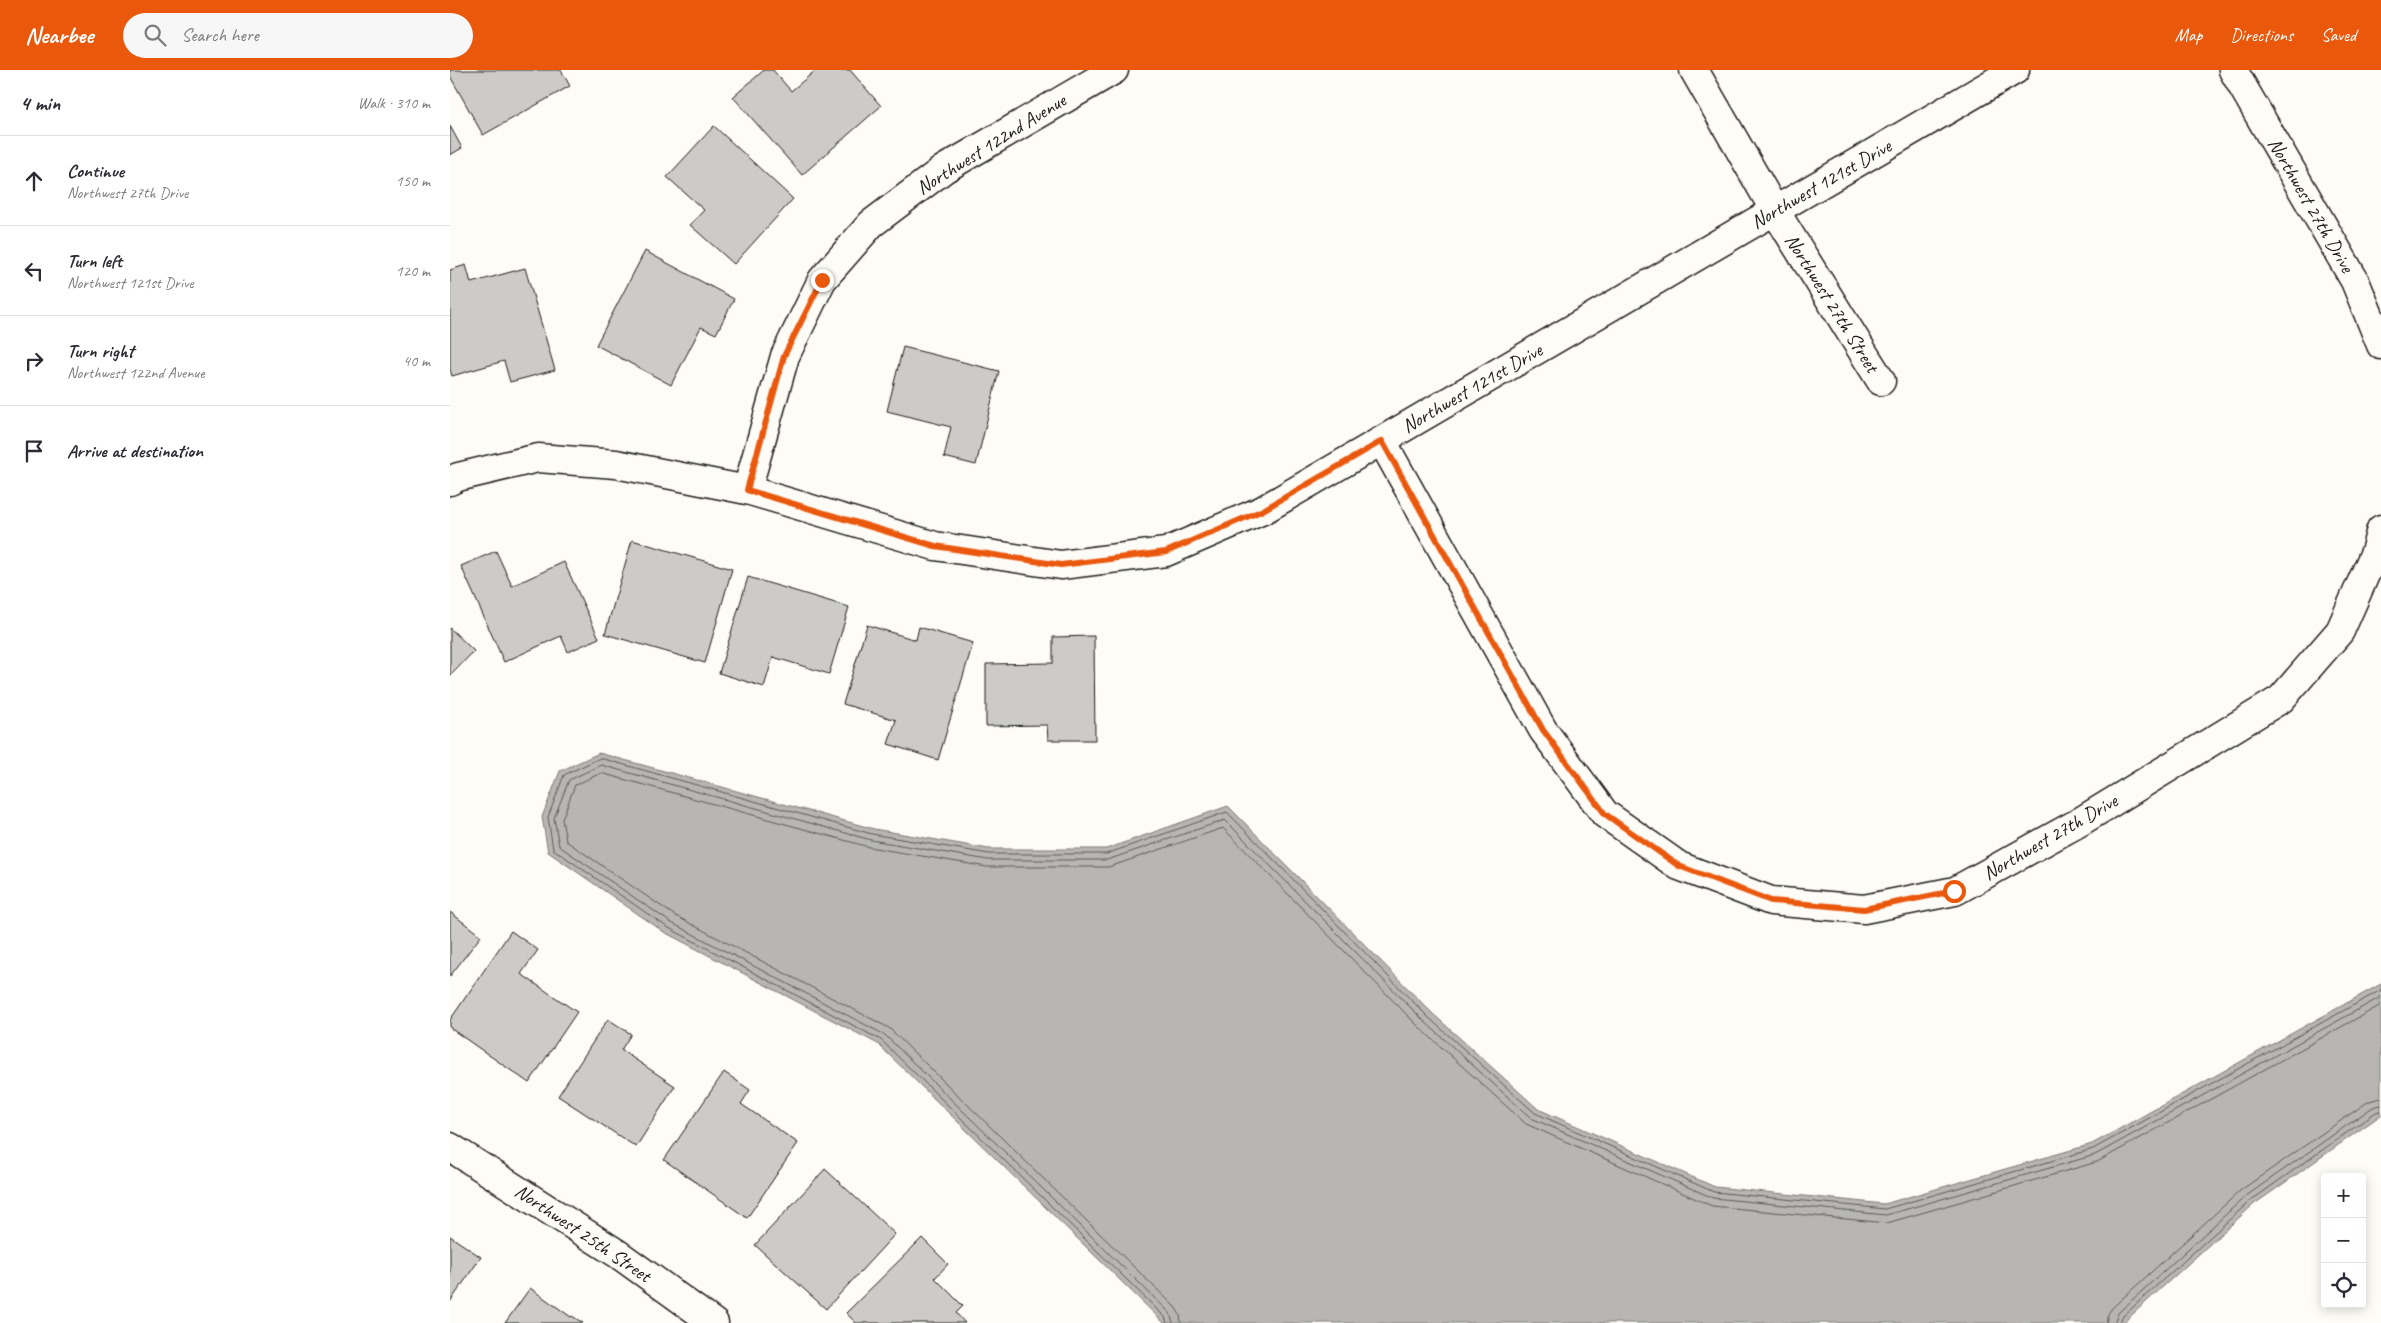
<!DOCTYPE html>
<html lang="en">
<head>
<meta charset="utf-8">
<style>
  :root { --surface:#fff; --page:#f7f7f7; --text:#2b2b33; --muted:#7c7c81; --line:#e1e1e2; --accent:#ea580c }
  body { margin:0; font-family:Caveat,sans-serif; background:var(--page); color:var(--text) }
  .controls { position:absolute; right:15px; bottom:15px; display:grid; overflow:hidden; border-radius:5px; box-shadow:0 2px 12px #0003 }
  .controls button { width:45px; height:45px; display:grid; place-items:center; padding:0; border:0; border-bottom:1px solid var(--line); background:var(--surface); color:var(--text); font:25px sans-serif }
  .stop { position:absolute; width:15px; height:15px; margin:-11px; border:4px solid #ea580c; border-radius:50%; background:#fff }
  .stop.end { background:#ea580c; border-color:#fff; box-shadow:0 1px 5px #0008 }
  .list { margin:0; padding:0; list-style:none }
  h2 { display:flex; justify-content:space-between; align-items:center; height:65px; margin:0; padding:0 20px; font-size:21px }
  h2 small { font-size:16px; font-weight:400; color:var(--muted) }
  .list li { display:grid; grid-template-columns:32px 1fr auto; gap:15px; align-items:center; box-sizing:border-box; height:90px; padding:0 20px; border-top:1px solid var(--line) }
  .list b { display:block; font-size:19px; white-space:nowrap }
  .list p { margin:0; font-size:16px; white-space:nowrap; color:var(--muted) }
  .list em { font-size:16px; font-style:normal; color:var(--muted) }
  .icon { flex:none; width:28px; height:28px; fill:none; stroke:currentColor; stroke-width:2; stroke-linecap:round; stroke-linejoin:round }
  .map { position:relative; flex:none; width:1931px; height:1253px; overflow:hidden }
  header { display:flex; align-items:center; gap:30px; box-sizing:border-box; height:70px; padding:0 25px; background:var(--accent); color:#fff }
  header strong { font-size:24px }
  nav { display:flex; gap:28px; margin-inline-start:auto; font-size:18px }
  .search { width:350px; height:45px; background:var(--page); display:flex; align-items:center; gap:12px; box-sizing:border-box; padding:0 18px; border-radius:28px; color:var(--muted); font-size:19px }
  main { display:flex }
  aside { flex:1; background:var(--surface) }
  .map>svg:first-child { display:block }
  .water { fill:#b7b6b2; stroke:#797876 }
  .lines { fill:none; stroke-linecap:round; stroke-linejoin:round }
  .shore { stroke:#5a5a58; stroke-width:1 }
  .building { fill:#cccbc8; stroke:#1c1c1c }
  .street-casing { stroke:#1c1c1c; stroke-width:31 }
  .street { stroke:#fdfcf7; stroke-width:28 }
  .route { stroke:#ea580c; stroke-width:6 }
  .labels { text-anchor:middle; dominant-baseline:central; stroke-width:4.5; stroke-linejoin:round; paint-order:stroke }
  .street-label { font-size:20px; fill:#1c1c1c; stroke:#fdfcf7 }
</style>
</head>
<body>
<header>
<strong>Nearbee</strong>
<div class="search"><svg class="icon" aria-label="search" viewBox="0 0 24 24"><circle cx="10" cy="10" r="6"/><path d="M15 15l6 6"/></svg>Search here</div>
<nav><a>Map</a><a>Directions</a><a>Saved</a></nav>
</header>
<main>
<aside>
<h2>4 min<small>Walk · 310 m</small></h2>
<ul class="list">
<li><svg class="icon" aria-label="ahead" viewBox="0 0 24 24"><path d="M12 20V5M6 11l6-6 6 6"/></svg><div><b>Continue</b><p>Northwest 27th Drive</p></div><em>150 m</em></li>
<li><svg class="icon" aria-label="left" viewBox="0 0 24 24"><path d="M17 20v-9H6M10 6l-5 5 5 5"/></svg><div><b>Turn left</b><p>Northwest 121st Drive</p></div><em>120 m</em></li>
<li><svg class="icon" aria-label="right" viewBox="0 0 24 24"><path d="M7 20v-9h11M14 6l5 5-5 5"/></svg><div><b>Turn right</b><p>Northwest 122nd Avenue</p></div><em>40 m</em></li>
<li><svg class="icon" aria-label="arrive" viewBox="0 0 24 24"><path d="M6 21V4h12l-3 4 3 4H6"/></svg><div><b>Arrive at destination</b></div></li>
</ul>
</aside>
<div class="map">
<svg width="1931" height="1253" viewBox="0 0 1931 1253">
  <rect width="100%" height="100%" fill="#fdfcf7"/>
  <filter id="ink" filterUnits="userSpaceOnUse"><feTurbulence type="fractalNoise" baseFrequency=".02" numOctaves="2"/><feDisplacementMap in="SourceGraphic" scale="10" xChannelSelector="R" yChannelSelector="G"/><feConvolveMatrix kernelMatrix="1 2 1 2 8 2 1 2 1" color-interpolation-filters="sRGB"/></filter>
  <g filter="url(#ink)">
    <!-- water -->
    <polygon class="water" points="149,683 424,759 539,779 656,779 778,736 982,943 1088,1039 1265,1117 1434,1134 1642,1074 1931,914 1931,1045 1803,1135 1673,1253 714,1253 428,974 214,862 98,782 92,747 110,701"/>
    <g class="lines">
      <!-- shore -->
      <g class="shore">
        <polyline points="717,1253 715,1247 431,970 217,857 103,779 98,747 114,705 150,688 422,764 539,784 656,784 777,742 978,947 1085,1043 1264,1122 1435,1139 1643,1079 1931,920"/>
        <polyline points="723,1253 720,1243 435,965 220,852 109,776 104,748 119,710 151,695 421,770 538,790 657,790 775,750 974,951 1081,1048 1263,1128 1436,1145 1645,1085 1931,927"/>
        <polyline points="731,1253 730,1245 725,1237 439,958 224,845 116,771 112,749 125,715 151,703 419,777 537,797 659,797 773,758 969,957 1076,1054 1262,1136 1437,1153 1647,1092 1931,935"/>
        <polyline points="1656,1253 1658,1244 1662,1238 1791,1120 1919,1031 1931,1028"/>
        <polyline points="1664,1253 1668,1243 1796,1126 1923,1037 1931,1035"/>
        <polyline points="1670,1253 1672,1247 1800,1131 1926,1042 1931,1041"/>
      </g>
    </g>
    <!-- building -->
    <g class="building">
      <polygon points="0,0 111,0 120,16 33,65 0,6"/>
      <polygon points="314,0 323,0 341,21 366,0 400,0 431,36 352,105 283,27"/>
      <polygon points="0,56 12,78 0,85"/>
      <polygon points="264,56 343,129 284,194 240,155 254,140 217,107"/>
      <polygon points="195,181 284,229 266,264 251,257 221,315 146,275"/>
      <polygon points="16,195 21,213 75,198 105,300 60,312 54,291 2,306 0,299 0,200"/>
      <polygon points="453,277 549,301 526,395 494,387 501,357 437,341"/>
      <polygon points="182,470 282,499 255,593 155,564"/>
      <polygon points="46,481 62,516 114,492 149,568 118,582 111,566 54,592 11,496"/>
      <polygon points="298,507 399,537 379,604 323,587 314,617 269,603"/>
      <polygon points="417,555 466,570 469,557 523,573 488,690 438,674 446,650 393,634"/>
      <polygon points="0,558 24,581 0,606"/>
      <polygon points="644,566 645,670 598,670 597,655 536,656 536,594 603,593 603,567"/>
      <polygon points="0,842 31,866 0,906"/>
      <polygon points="61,861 88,880 71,904 127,942 79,1013 0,958 0,950"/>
      <polygon points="158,949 181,964 171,980 225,1016 186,1077 108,1026"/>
      <polygon points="274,1002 300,1020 291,1034 348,1073 297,1148 214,1090"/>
      <polygon points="375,1099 445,1164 376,1239 305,1175"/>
      <polygon points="0,1166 31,1187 0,1232"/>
      <polygon points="472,1168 498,1194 485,1208 513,1236 506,1243 515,1253 406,1253 396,1243"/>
      <polygon points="80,1218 121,1247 122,1246 133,1253 55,1253"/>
    </g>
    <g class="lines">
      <!-- street casing -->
      <g class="street-casing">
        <g id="street">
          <polyline points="1244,0 1325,141 1431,311"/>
          <polyline points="1783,0 1905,211 1931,275"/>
          <polyline points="932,371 1093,660 1155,744 1229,796 1321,831 1414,839 1505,821 1628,753 1831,629 1890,561 1925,482 1931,459"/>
          <polyline points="0,411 8,407 88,388 166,394 297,420 485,476 611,495 716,482 813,440 1565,0"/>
          <polyline points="297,420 335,286 372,210 421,154 494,99 664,0"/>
          <polyline points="0,1077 168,1184 264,1253"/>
        </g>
      </g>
      <!-- street -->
      <use href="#street" class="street"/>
    </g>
  </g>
  <g class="lines" filter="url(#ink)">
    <!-- route -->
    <polyline class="route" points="372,210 334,286 297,420 485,476 611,495 716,482 813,440 932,371 1093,660 1155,744 1229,796 1321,831 1414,839 1504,821"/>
  </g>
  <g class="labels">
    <!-- street labels -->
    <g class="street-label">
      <text transform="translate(541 74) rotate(-32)">Northwest 122nd Avenue</text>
      <text transform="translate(1371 114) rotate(-30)">Northwest 121st Drive</text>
      <text transform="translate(1861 135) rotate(60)">Northwest 27th Drive</text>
      <text transform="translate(1382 233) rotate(58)">Northwest 27th Street</text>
      <text transform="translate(1022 318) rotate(-30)">Northwest 121st Drive</text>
      <text transform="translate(1600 767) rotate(-30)">Northwest 27th Drive</text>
      <text transform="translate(133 1163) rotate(34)">Northwest 25th Street</text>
    </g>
  </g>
</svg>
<div class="controls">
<button>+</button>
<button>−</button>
<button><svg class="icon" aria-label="locate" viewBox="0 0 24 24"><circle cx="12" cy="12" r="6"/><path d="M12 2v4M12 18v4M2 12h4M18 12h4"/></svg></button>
</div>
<div class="stop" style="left:1504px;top:821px"></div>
<div class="stop end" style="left:372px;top:210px"></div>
</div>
</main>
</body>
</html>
